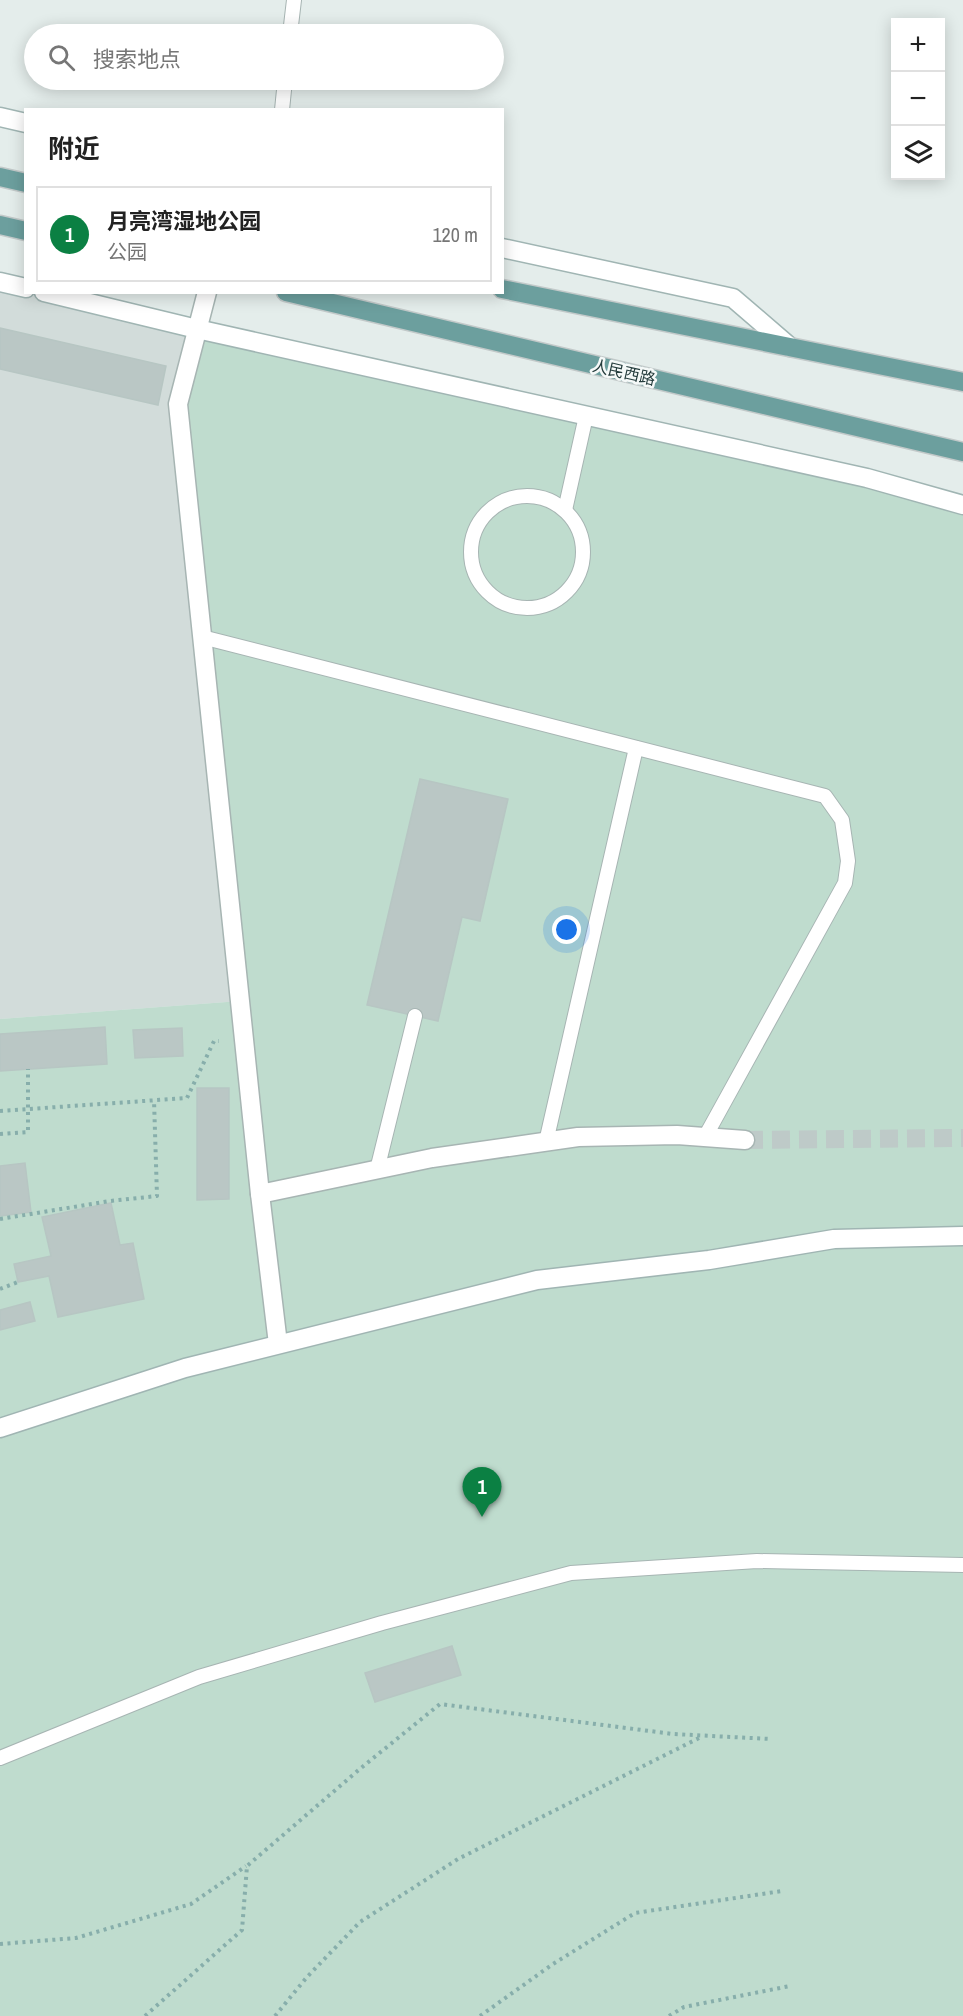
<!DOCTYPE html>
<html lang="zh">
<head>
<meta charset="utf-8">
<style>
  :root { --surface:#fff; --page:#f2f2f2; --text:#222; --muted:#767676; --line:#e0e0e0; --accent:#0b8043 }
  body { margin:0; font-family:"Archivo Narrow","Noto Sans SC",sans-serif; background:var(--page); color:var(--text) }
  .controls { position:absolute; right:18px; top:18px; display:grid; overflow:hidden; border-radius:0px; box-shadow:0 3px 15px #0003 }
  .controls button { width:54px; height:54px; display:grid; place-items:center; padding:0; border:0; border-bottom:2px solid var(--line); background:var(--surface); color:var(--text); font:30px sans-serif }
  .you { position:absolute; left:567px; top:930px; width:21px; height:21px; margin:-15px; border:4px solid #fff; border-radius:50%; background:#1a73e8; box-shadow:0 0 0 9px #1a73e833 }
  .badge { display:grid; place-items:center; width:39px; height:39px; border-radius:50%; background:var(--accent); color:#fff; font-size:20px; font-weight:700 }
  .pin { position:absolute; translate:-50% -50px; filter:drop-shadow(0 2px 3px #0008) }
  .pin::after { content:''; position:absolute; top:32px; width:21px; height:18px; background:inherit; clip-path:polygon(0 0,100% 0,50% 100%) }
  .list { margin:0; padding:0; list-style:none }
  h2 { display:flex; justify-content:space-between; align-items:center; height:78px; margin:0; padding:0 24px; font-size:26px }
  h2 small { font-size:20px; font-weight:400; color:var(--muted) }
  .list li { display:grid; grid-template-columns:39px 1fr auto; gap:18px; align-items:center; box-sizing:border-box; height:96px; margin:0 12px 12px; padding:0 12px; border:2px solid var(--line); border-radius:0px }
  .list b { display:block; font-size:22px; white-space:nowrap }
  .list p { margin:0; font-size:20px; white-space:nowrap; color:var(--muted) }
  .list em { font-size:20px; font-style:normal; color:var(--muted) }
  .icon { flex:none; width:33px; height:33px; fill:none; stroke:currentColor; stroke-width:2; stroke-linecap:round; stroke-linejoin:round }
  .map { position:relative; flex:none; width:963px; height:2016px; overflow:hidden }
  .search { position:absolute; background:var(--surface); box-shadow:0 3px 15px #0003; left:24px; top:24px; width:480px; height:66px; display:flex; align-items:center; gap:15px; box-sizing:border-box; padding:0 21px; border-radius:33px; color:var(--muted); font-size:22px }
  .panel { position:absolute; background:var(--surface); box-shadow:0 3px 15px #0003; left:24px; top:108px; width:480px; height:186px; border-radius:0px }
  .map>svg:first-child { display:block }
  .built { fill:#d2dcda }
  .green { fill:#bfdcce }
  .building { fill:#bac7c5; stroke:#b7c6c3; stroke-width:1.5 }
  .lines { fill:none; stroke-linecap:round; stroke-linejoin:round }
  .street-tunnel { stroke:#becac8; stroke-width:18; stroke-dasharray:18 9; stroke-linecap:butt }
  .lane-casing { stroke:#a7b5b3; stroke-width:16 }
  .street-casing { stroke:#a7b5b3; stroke-width:21 }
  .secondary-casing { stroke:#a0b5b3; stroke-width:21 }
  .primary-casing { stroke:#c2c9c9; stroke-width:21 }
  .path { stroke:#87aeab; stroke-width:4; stroke-dasharray:3 4.5; stroke-linecap:butt }
  .lane { stroke:#fff; stroke-width:14 }
  .street { stroke:#fff; stroke-width:18 }
  .secondary { stroke:#fff; stroke-width:18 }
  .primary { stroke:#6c9f9e; stroke-width:18 }
  .labels { text-anchor:middle; dominant-baseline:central; stroke-width:5; stroke-linejoin:round; paint-order:stroke }
  .street-label { font-size:16px; fill:#253d3d; stroke:#f5f9f8 }
</style>
</head>
<body>
<div class="map">
<svg width="963" height="2016" viewBox="0 0 963 2016">
  <rect width="100%" height="100%" fill="#e4edeb"/>
  <!-- built -->
  <polygon class="built" points="0,281 26,292 47,293 197,329 240,1001 0,1019"/>
  <!-- green -->
  <polygon class="green" points="197,329 963,505 963,2016 0,2016 0,1019 240,1001 178,404"/>
  <!-- building -->
  <g class="building">
    <polygon points="0,328 166,366 158,405 0,369"/>
    <polygon points="420,779 508,799 480,921 462,917 438,1021 367,1005"/>
    <polygon points="105,1027 107,1064 0,1071 0,1034"/>
    <polygon points="182,1028 183,1056 135,1058 133,1030"/>
    <polygon points="197,1088 229,1088 229,1199 197,1200"/>
    <polygon points="25,1163 31,1212 0,1216 0,1166"/>
    <polygon points="111,1203 120,1245 133,1243 144,1299 58,1317 49,1276 18,1282 14,1264 51,1256 42,1217"/>
    <polygon points="30,1302 35,1321 0,1330 0,1310"/>
    <polygon points="452,1646 461,1675 375,1702 365,1673"/>
  </g>
  <g class="lines">
    <!-- street-tunnel -->
    <polyline class="street-tunnel" points="745,1140 963,1138"/>
    <!-- lane casing -->
    <g class="lane-casing">
      <g id="lane">
        <polyline points="290,34 294,0"/>
        <polyline points="282,110 285,80"/>
        <circle cx="527" cy="552" r="56"/>
        <polyline points="565,510 586,416"/>
        <polyline points="202,637 825,796 842,820 848,861 845,883 705,1137"/>
        <polyline points="546,1142 636,748"/>
        <polyline points="377,1170 415,1016"/>
        <polyline points="0,1758 199,1677 382,1623 571,1573 757,1561 963,1565"/>
      </g>
    </g>
    <!-- street casing -->
    <g class="street-casing">
      <g id="street">
        <polyline points="207,292 178,404 260,1194 432,1158 578,1137 677,1135 745,1140"/>
        <polyline points="260,1194 278,1344"/>
      </g>
    </g>
    <!-- secondary casing -->
    <g class="secondary-casing">
      <g id="secondary">
        <polyline points="0,117 26,123"/>
        <polyline points="502,248 733,298 790,347"/>
        <polyline points="0,282 26,288"/>
        <polyline points="44,292 197,329 867,478 963,505"/>
        <polyline points="0,1428 185,1368 537,1280 709,1260 834,1239 963,1236"/>
      </g>
    </g>
    <!-- primary casing -->
    <g class="primary-casing">
      <g id="primary">
        <polyline points="0,177 26,183"/>
        <polyline points="0,225 26,231"/>
        <polyline points="502,289 963,382"/>
        <polyline points="286,292 963,452"/>
      </g>
    </g>
    <!-- path -->
    <g class="path">
      <polyline points="0,1111 187,1098 214,1041 219,1041"/>
      <polyline points="0,1134 28,1132 28,1069"/>
      <polyline points="0,1219 110,1201 157,1196 154,1100"/>
      <polyline points="0,1289 18,1282"/>
      <polyline points="0,1944 76,1938 191,1904 246,1866"/>
      <polyline points="145,2016 242,1930 247,1866 361,1768 440,1704 673,1734 771,1739"/>
      <polyline points="275,2016 307,1977 360,1922 458,1859 703,1736"/>
      <polyline points="480,2016 553,1964 635,1913 782,1891"/>
      <polyline points="669,2016 684,2007 790,1986"/>
    </g>
    <!-- lane -->
    <use href="#lane" class="lane"/>
    <!-- street -->
    <use href="#street" class="street"/>
    <!-- secondary -->
    <use href="#secondary" class="secondary"/>
    <!-- primary -->
    <use href="#primary" class="primary"/>
  </g>
  <g class="labels">
    <!-- street labels -->
    <g class="street-label">
      <text transform="translate(624 372) rotate(13)">人民西路</text>
    </g>
  </g>
</svg>
<div class="controls">
<button>+</button>
<button>−</button>
<button><svg class="icon" aria-label="layers" viewBox="0 0 24 24"><path d="M12 4l9 5-9 5-9-5zM3 14l9 5 9-5"/></svg></button>
</div>
<div class="you"></div>
<div class="pin badge" style="left:482px;top:1517px">1</div>
<div class="search"><svg class="icon" aria-label="search" viewBox="0 0 24 24"><circle cx="10" cy="10" r="6"/><path d="M15 15l6 6"/></svg>搜索地点</div>
<section class="panel">
<h2>附近<small></small></h2>
<ul class="list">
<li><span class="badge">1</span><div><b>月亮湾湿地公园</b><p>公园</p></div><em>120 m</em></li>
</ul>
</section>
</div>
</body>
</html>
